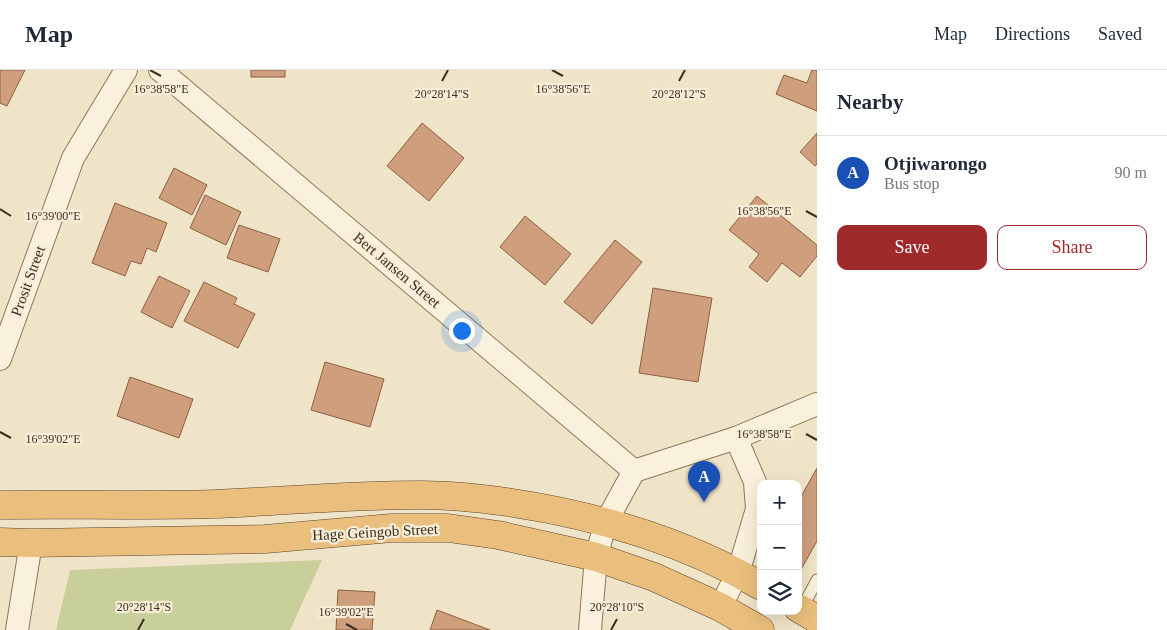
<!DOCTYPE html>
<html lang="en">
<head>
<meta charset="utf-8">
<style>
  :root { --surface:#fff; --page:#f6f6f7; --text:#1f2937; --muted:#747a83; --line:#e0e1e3; --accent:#9e2a2b }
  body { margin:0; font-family:Georgia,serif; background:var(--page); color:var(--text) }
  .controls { position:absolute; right:15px; bottom:15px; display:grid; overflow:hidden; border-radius:10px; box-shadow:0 5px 20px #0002 }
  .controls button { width:45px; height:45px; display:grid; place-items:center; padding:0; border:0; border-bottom:1px solid var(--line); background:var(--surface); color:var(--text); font:25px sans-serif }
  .you { position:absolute; left:461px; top:260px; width:18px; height:18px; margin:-12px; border:4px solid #fff; border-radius:50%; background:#1a73e8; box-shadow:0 0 0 8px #1a73e833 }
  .badge { display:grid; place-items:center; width:32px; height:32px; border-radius:50%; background:var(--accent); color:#fff; font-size:16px; font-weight:700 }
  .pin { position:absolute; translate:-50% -41px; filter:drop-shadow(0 1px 2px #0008) }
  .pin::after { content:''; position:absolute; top:26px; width:18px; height:15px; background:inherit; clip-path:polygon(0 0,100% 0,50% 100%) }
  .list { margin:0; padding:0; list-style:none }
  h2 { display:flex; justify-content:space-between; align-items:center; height:65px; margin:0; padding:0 20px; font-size:21px }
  h2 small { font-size:16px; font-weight:400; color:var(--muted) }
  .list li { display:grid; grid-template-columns:32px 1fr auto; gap:15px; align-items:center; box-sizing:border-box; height:75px; padding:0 20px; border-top:1px solid var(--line) }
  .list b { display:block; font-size:19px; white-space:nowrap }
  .list p { margin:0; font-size:16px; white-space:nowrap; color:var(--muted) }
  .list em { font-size:16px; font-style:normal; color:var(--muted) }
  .actions { display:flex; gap:10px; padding:15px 20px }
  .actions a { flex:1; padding:11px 0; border:1px solid var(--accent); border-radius:10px; text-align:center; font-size:18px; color:var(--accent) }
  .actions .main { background:var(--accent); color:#fff }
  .icon { flex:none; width:28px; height:28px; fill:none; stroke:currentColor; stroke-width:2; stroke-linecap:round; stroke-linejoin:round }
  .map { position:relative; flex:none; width:817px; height:560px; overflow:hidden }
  header { display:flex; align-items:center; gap:30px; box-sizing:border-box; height:70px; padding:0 25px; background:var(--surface); border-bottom:1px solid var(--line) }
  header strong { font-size:24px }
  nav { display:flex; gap:28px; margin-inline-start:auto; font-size:18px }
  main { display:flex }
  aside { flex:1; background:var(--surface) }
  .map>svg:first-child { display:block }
  .green { fill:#c9cf9b }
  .building { fill:#cf9f7d; stroke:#8d5f41 }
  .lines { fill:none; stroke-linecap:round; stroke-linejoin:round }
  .service-casing { stroke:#8d765c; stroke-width:13 }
  .minor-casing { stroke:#8d765c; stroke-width:24 }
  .trunk-casing { stroke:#5b4430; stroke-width:29 }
  .service { stroke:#faf1dc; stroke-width:11 }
  .minor { stroke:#faf1dc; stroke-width:22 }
  .trunk { stroke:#eabe7c; stroke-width:28 }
  .ticks { fill:none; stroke:#3d2e20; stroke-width:2 }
  .labels { text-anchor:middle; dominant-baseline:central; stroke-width:4.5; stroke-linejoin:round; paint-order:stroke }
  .street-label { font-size:15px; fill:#3d2e20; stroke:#f7eed8 }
  .ticks-label { font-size:12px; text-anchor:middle; fill:#3d2e20; stroke:#f7eed8; stroke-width:4.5; stroke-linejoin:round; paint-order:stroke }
</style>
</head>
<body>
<header>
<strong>Map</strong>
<nav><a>Map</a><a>Directions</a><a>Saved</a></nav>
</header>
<main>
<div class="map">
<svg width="817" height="560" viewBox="0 0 817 560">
  <rect width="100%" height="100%" fill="#f0e4c8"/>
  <!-- green -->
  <polygon class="green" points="322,490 290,560 56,560 70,500"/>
  <!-- building -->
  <g class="building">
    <polygon points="0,0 25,0 7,36 0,33"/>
    <rect x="251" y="0" width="34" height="7"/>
    <polygon points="812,0 817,0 817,41 776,24 784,5 807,13"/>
    <polygon points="422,53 464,88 429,131 387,96"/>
    <polygon points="817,63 817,94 815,96 800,82"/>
    <polygon points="174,98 207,115 192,145 159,128"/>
    <polygon points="205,125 241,142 226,175 190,158"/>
    <polygon points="757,126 817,175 817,186 800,207 782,193 767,212 749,197 759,184 729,160"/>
    <polygon points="115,133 167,153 156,182 147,178 141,194 131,191 125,206 92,193"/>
    <polygon points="525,146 571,184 545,215 500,177"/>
    <polygon points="239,155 280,169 268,202 227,188"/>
    <polygon points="615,170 642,192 592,254 564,232"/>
    <polygon points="159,206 190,221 172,258 141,242"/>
    <polygon points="204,212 237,228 234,234 255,244 238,278 184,251"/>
    <polygon points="653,218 712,228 698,312 639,303"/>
    <polygon points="325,292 384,309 370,357 311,340"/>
    <polygon points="130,307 193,329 179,368 117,346"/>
    <polygon points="817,398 817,471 798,505 798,432"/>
    <polygon points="338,520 375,522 372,560 336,560"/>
    <polygon points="437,540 490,560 430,560"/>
  </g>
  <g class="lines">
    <!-- service casing -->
    <g class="service-casing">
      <polyline id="service" points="801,540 817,510"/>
    </g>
    <!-- minor casing -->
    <g class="minor-casing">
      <g id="minor">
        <polyline points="160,0 634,401"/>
        <polyline points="0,289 73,88 126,0"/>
        <polyline points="720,537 738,503 757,439 755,412 736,368"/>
        <polyline points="17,560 31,473"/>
        <polyline points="590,560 596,487 606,452 634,401 736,368 817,334"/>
      </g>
    </g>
    <!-- trunk casing -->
    <g class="trunk-casing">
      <g id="trunk">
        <path d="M0,435C71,434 143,436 215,434C283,431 352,425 421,425C450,425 478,428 507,432C595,445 684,471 761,516"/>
        <polyline points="0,472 31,473 265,469 392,458 448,458 498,465 596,487 654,507 720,537 760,560"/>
        <polyline points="798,538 817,549"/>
      </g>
    </g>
    <!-- service -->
    <use href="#service" class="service"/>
    <!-- minor -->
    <use href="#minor" class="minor"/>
    <!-- trunk -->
    <use href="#trunk" class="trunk"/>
  </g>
  <!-- ticks -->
  <path class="ticks" d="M150,0L161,6M552,0L563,6M442,11L448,0M679,11L685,0M0,139L11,146M806,141L817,147M0,362L11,368M806,364L817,370M346,554L357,560M138,560L144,549M611,560L617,549"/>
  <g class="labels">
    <!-- street labels -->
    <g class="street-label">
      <text transform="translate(397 200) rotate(40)">Bert Jansen Street</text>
      <text transform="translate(28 211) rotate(-70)">Prosit Street</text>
      <text transform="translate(375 462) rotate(-3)">Hage Geingob Street</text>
    </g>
  </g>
  <g class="ticks-label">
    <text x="563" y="23">16°38'56"E</text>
    <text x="161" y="23">16°38'58"E</text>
    <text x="442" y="28">20°28'14"S</text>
    <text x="679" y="28">20°28'12"S</text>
    <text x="764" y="145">16°38'56"E</text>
    <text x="53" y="150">16°39'00"E</text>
    <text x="764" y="368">16°38'58"E</text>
    <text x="53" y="373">16°39'02"E</text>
    <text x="144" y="541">20°28'14"S</text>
    <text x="617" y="541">20°28'10"S</text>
    <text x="346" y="546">16°39'02"E</text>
  </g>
</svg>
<div class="controls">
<button>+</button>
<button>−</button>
<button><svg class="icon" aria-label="layers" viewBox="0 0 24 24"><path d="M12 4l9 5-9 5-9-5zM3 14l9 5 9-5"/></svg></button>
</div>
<div class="you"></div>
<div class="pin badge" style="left:704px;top:432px;background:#1a4fb4">A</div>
</div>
<aside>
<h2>Nearby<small></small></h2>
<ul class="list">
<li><span class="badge" style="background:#1a4fb4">A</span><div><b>Otjiwarongo</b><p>Bus stop</p></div><em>90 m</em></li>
</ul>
<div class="actions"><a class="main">Save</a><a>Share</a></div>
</aside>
</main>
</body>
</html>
